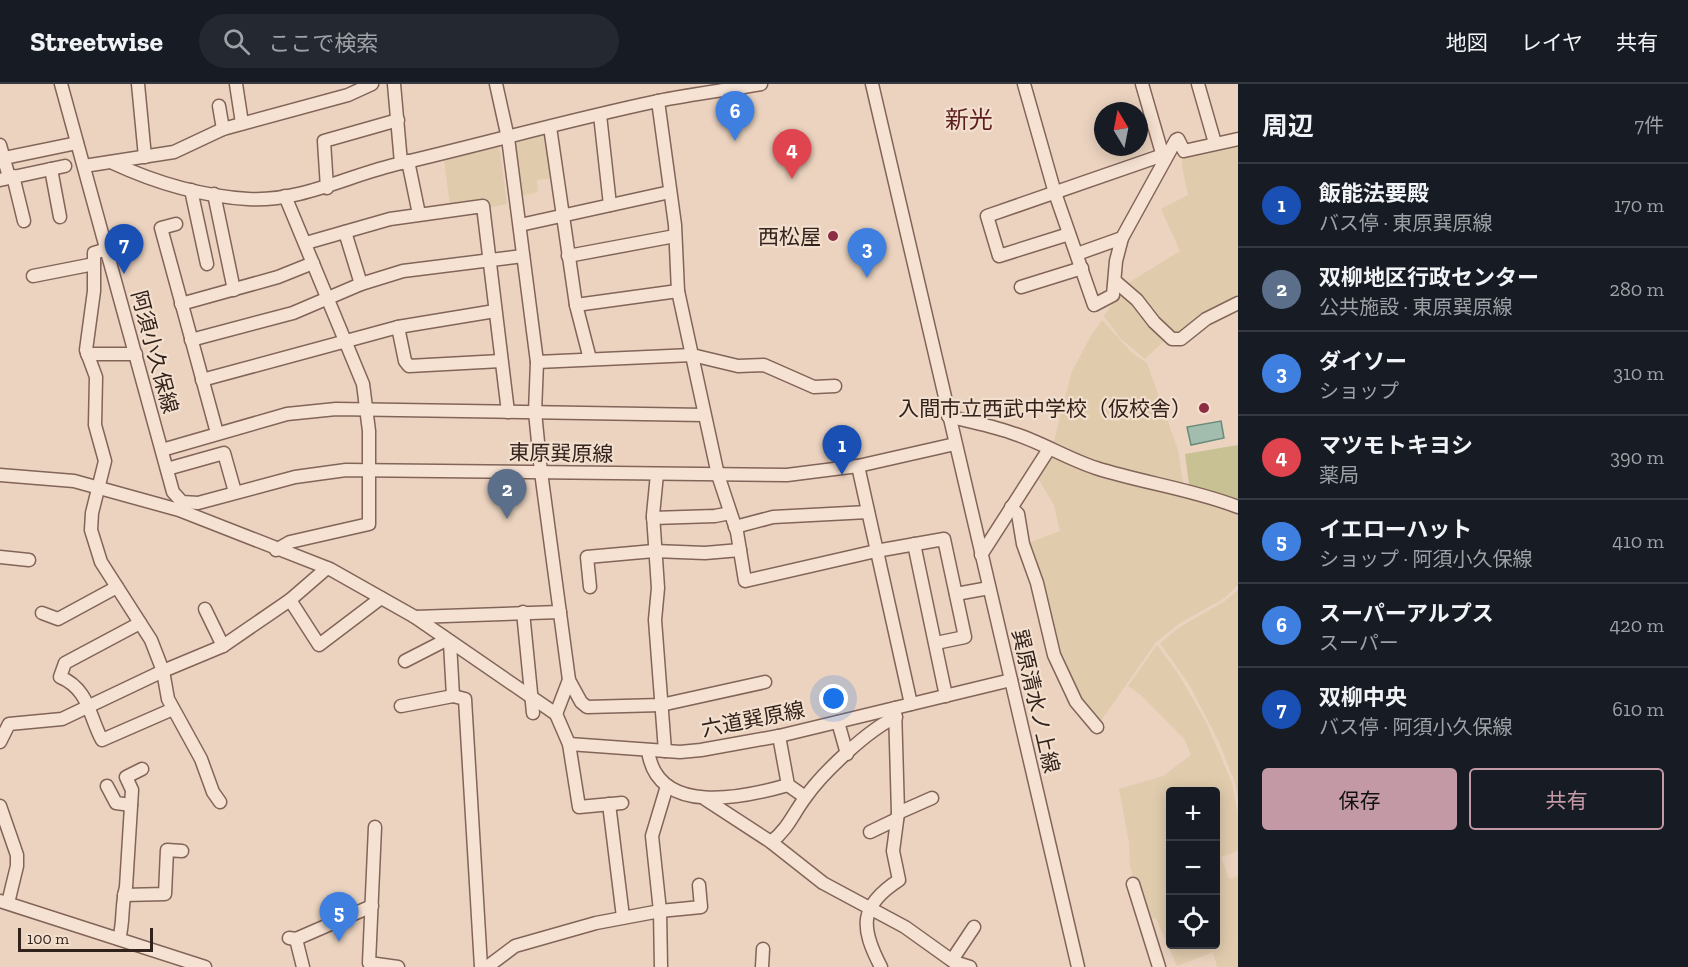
<!DOCTYPE html>
<html lang="ja">
<head>
<meta charset="utf-8">
<style>
  :root { --surface:#171b24; --page:#242831; --text:#f1f3f6; --muted:#9ea1a6; --line:#363941; --accent:#c499a6 }
  body { margin:0; font-family:"Zilla Slab","Noto Sans JP",serif; background:var(--page); color:var(--text) }
  .controls { position:absolute; right:18px; bottom:18px; display:grid; overflow:hidden; border-radius:6px; box-shadow:0 3px 15px #0003 }
  .controls button { width:54px; height:54px; display:grid; place-items:center; padding:0; border:0; border-bottom:2px solid var(--line); background:var(--surface); color:var(--text); font:30px sans-serif }
  .compass { position:absolute; left:1094px; top:18px; width:54px; height:54px; border-radius:50%; background:var(--surface); box-shadow:0 3px 15px #0003; rotate:350deg }
  .scale { position:absolute; left:18px; bottom:15px; width:135px; box-sizing:border-box; padding-left:6px; border:3px solid #32221c; border-top:0; font-size:16px; line-height:21px; white-space:nowrap; color:#32221c; -webkit-text-stroke:4px #f3dfce; paint-order:stroke }
  .you { position:absolute; left:834px; top:615px; width:21px; height:21px; margin:-15px; border:4px solid #fff; border-radius:50%; background:#1a73e8; box-shadow:0 0 0 9px #1a73e833 }
  .badge { display:grid; place-items:center; width:39px; height:39px; border-radius:50%; background:var(--accent); color:#fff; font-size:20px; font-weight:700 }
  .pin { position:absolute; translate:-50% -50px; filter:drop-shadow(0 2px 3px #0008) }
  .pin::after { content:''; position:absolute; top:32px; width:21px; height:18px; background:inherit; clip-path:polygon(0 0,100% 0,50% 100%) }
  .list { margin:0; padding:0; list-style:none }
  h2 { display:flex; justify-content:space-between; align-items:center; height:78px; margin:0; padding:0 24px; font-size:26px }
  h2 small { font-size:20px; font-weight:400; color:var(--muted) }
  .list li { display:grid; grid-template-columns:39px 1fr auto; gap:18px; align-items:center; box-sizing:border-box; height:84px; padding:0 24px; border-top:2px solid var(--line) }
  .list b { display:block; font-size:22px; white-space:nowrap }
  .list p { margin:0; font-size:20px; white-space:nowrap; color:var(--muted) }
  .list em { font-size:20px; font-style:normal; color:var(--muted) }
  .actions { display:flex; gap:12px; padding:18px 24px }
  .actions a { flex:1; padding:14px 0; border:2px solid var(--accent); border-radius:6px; text-align:center; font-size:21px; color:var(--accent) }
  .actions .main { background:var(--accent); color:#111 }
  .icon { flex:none; width:33px; height:33px; fill:none; stroke:currentColor; stroke-width:2; stroke-linecap:round; stroke-linejoin:round }
  .map { position:relative; flex:none; width:1238px; height:883px; overflow:hidden }
  header { display:flex; align-items:center; gap:36px; box-sizing:border-box; height:84px; padding:0 30px; background:var(--surface); border-bottom:2px solid var(--line) }
  header strong { font-size:28px }
  nav { display:flex; gap:33px; margin-inline-start:auto; font-size:21px }
  .search { width:420px; height:54px; background:var(--page); display:flex; align-items:center; gap:15px; box-sizing:border-box; padding:0 21px; border-radius:33px; color:var(--muted); font-size:22px }
  main { display:flex }
  aside { flex:1; background:var(--surface) }
  .map>svg:first-child { display:block }
  .farmland { fill:#e0cbad; fill-rule:evenodd }
  .green { fill:#c8c194 }
  .water { fill:#a2bdae; stroke:#6a8a7a; stroke-width:1.5 }
  .lines { fill:none; stroke-linecap:round; stroke-linejoin:round }
  .minor-casing { stroke:#826459; stroke-width:15 }
  .minor { stroke:#f6e2d2; stroke-width:12 }
  .poi-dot { fill:#8d2c45; stroke:#f3dfce; stroke-width:2 }
  .labels { text-anchor:middle; dominant-baseline:central; stroke-width:4.5; stroke-linejoin:round; paint-order:stroke }
  .poi-label { font-size:21px; fill:#32221c; stroke:#f3dfce; text-anchor:end }
  .street-label { font-size:21px; fill:#32221c; stroke:#f3dfce }
  .quarter-label { font-size:24px; fill:#5c1e21; stroke:#f3dfce }
</style>
</head>
<body>
<header>
<strong>Streetwise</strong>
<div class="search"><svg class="icon" aria-label="search" viewBox="0 0 24 24"><circle cx="10" cy="10" r="6"/><path d="M15 15l6 6"/></svg>ここで検索</div>
<nav><a>地図</a><a>レイヤ</a><a>共有</a></nav>
</header>
<main>
<div class="map">
<svg width="1238" height="883" viewBox="0 0 1238 883">
  <rect width="100%" height="100%" fill="#ebd3bf"/>
  <!-- farmland -->
  <g class="farmland">
    <polygon points="547,50 553,94 537,96 538,108 522,112 515,57"/>
    <polygon points="1238,57 1238,217 1178,253 1125,201 1180,167 1161,125 1188,111 1182,82 1182,69"/>
    <polygon points="499,60 507,120 487,124 450,122 444,75"/>
    <polygon points="1116,203 1166,255 1145,275 1120,254 1104,232 1114,218"/>
    <polygon points="1102,236 1132,269 1147,279 1178,366 1184,404 1099,383 1053,361 1072,287 1092,250"/>
    <polygon points="1048,370 1238,425 1238,501 1223,515 1180,539 1156,558 1098,641 1084,625 1058,577 1025,460 1060,447 1054,421 1035,389"/>
    <polygon points="1238,506 1238,716 1235,699 1219,658 1190,602 1160,559 1180,543 1225,517"/>
    <path d="M1157,561L1177,588L1206,638L1232,699L1238,729V767L1221,773L1229,795L1238,792V883H1217L1213,868L1177,882L1156,834L1145,838L1130,782L1129,758L1119,705L1163,692L1191,671L1185,656L1142,612L1128,602ZM1170,708H1216V860H1170Z"/>
  </g>
  <!-- green -->
  <polygon class="green" points="1238,361 1238,420 1192,405 1189,400 1185,370"/>
  <!-- water -->
  <polygon class="water" points="1221,337 1224,354 1191,361 1187,343"/>
  <g class="lines">
    <!-- minor casing -->
    <g class="minor-casing">
      <g id="minor">
        <polyline points="61,0 173,408 182,418 198,419 295,393 346,386 787,391 858,382 955,360"/>
        <polyline points="138,0 145,73"/>
        <polyline points="236,0 242,39"/>
        <polyline points="394,0 401,79"/>
        <polyline points="496,0 508,54 537,278 535,328 541,388 569,596 581,618 587,623 661,621 765,598"/>
        <polyline points="872,0 1078,883"/>
        <polyline points="1024,0 1055,109 1094,221 1113,211 1116,177 1122,154 1176,56 1178,55 1184,67 1238,55"/>
        <polyline points="1142,0 1164,76"/>
        <polyline points="1198,0 1215,59"/>
        <polyline points="658,17 675,141 678,207 718,391 737,448 745,497 876,467 944,455 965,553 936,559"/>
        <polyline points="219,22 223,45"/>
        <polyline points="600,31 610,121"/>
        <polyline points="550,43 576,221 590,275"/>
        <polyline points="0,61 9,93"/>
        <polyline points="0,75 77,59"/>
        <polyline points="408,77 419,130"/>
        <path d="M113,79C156,99 200,112 248,115C303,118 350,90 402,79C487,59 572,35 658,17C692,10 727,6 761,0"/>
        <polyline points="84,82 174,68 223,45 348,11 372,0"/>
        <polyline points="51,85 60,133"/>
        <polyline points="13,92 24,137"/>
        <polyline points="0,96 65,82"/>
        <polyline points="327,104 324,57 398,36"/>
        <polyline points="191,106 207,180"/>
        <polyline points="214,110 234,206"/>
        <polyline points="176,140 161,144 217,349"/>
        <polyline points="520,141 670,108"/>
        <polyline points="345,148 361,200"/>
        <polyline points="1069,150 999,172 987,132 1163,71"/>
        <polyline points="306,159 390,135 483,122 508,328"/>
        <polyline points="107,165 94,169 94,207 86,266 96,293 95,341 105,377 92,429 91,446 101,478 151,556 163,587 168,615 201,675 213,708 220,718"/>
        <polyline points="1077,170 1122,154"/>
        <polyline points="568,172 675,152"/>
        <polyline points="33,192 94,180"/>
        <polyline points="1115,197 1137,216 1154,238 1172,255 1181,255 1206,235 1238,219"/>
        <polyline points="1021,203 1082,184"/>
        <polyline points="181,220 278,193 313,179"/>
        <polyline points="576,221 678,207"/>
        <polyline points="398,243 405,277 409,282 501,277"/>
        <polyline points="191,256 293,229 361,200 403,187 523,172"/>
        <polyline points="87,270 136,270"/>
        <polyline points="537,278 692,271 738,282 764,281 814,303 835,302"/>
        <polyline points="202,296 398,243 495,227"/>
        <path d="M948,332C970,338 994,342 1015,350C1043,359 1068,375 1096,384C1143,399 1192,405 1238,423"/>
        <polyline points="162,366 287,330 336,325 704,331"/>
        <polyline points="858,382 911,620"/>
        <polyline points="167,385 224,369 235,408"/>
        <polyline points="657,390 653,431 658,504 655,536 665,667"/>
        <polyline points="0,391 74,397 179,426 330,485 415,533 556,630 569,660 579,723 622,719"/>
        <polyline points="1011,423 1018,430 1023,460 1037,499 1054,571 1076,618 1097,643"/>
        <polyline points="653,434 715,432 730,429"/>
        <polyline points="735,443 773,433 868,428"/>
        <polyline points="914,460 946,612"/>
        <polyline points="276,466 290,458 369,440 369,347 363,300 285,112"/>
        <polyline points="981,471 1049,365"/>
        <polyline points="0,473 29,476"/>
        <polyline points="590,503 587,473 654,467 705,469 740,466"/>
        <polyline points="956,510 989,504"/>
        <polyline points="290,516 319,561 381,514"/>
        <polyline points="205,525 223,562"/>
        <polyline points="523,528 533,629"/>
        <polyline points="42,529 58,535 117,503"/>
        <polyline points="415,533 560,528"/>
        <path d="M140,539L65,579L60,593C89,605 89,632 102,656L173,625"/>
        <polyline points="450,559 453,612"/>
        <polyline points="405,577 446,556"/>
        <polyline points="401,622 453,612 465,615 481,883"/>
        <polyline points="556,630 569,596"/>
        <polyline points="838,638 847,670"/>
        <polyline points="779,652 788,701 805,713"/>
        <polyline points="0,658 9,640 62,635 163,587 223,562 290,516 327,484"/>
        <polyline points="569,660 680,668 701,666 779,652 1011,596"/>
        <path d="M648,666C656,734 746,713 788,701"/>
        <polyline points="107,702 116,719 131,721"/>
        <polyline points="705,715 771,758 823,799 905,843 954,878 970,883"/>
        <polyline points="609,720 623,833"/>
        <polyline points="0,722 17,771 17,782 8,819"/>
        <polyline points="898,729 932,714"/>
        <polyline points="375,743 369,879 398,883"/>
        <polyline points="870,748 897,735"/>
        <path d="M771,758C788,745 793,730 805,714C822,689 869,645 896,633"/>
        <polyline points="1133,800 1159,883"/>
        <polyline points="124,811 165,810 167,766 182,767"/>
        <polyline points="0,817 205,883"/>
        <polyline points="289,854 296,855 372,822"/>
        <path d="M119,855C124,838 121,821 126,803L132,706L126,693L142,685"/>
        <polyline points="296,855 303,883"/>
        <polyline points="952,876 974,843"/>
        <polyline points="487,883 515,862 596,839 660,827 701,823 699,801"/>
        <polyline points="661,883 660,827 652,752 667,702"/>
        <polyline points="762,883 763,865"/>
        <path d="M881,883C860,843 859,822 899,796L893,767L898,729L895,624"/>
      </g>
    </g>
    <!-- minor -->
    <use href="#minor" class="minor"/>
  </g>
  <!-- markers -->
  <g class="poi-dot">
    <circle cx="833" cy="152" r="6"/>
    <circle cx="1204" cy="324" r="6"/>
  </g>
  <g class="labels">
    <!-- poi labels -->
    <g class="poi-label">
      <text x="821" y="152">西松屋</text>
      <text x="1192" y="324">入間市立西武中学校（仮校舎）</text>
    </g>
    <!-- street labels -->
    <g class="street-label">
      <text transform="translate(155 268) rotate(75)">阿須小久保線</text>
      <text transform="translate(561 369) rotate(1)">東原巽原線</text>
      <text transform="translate(1036 617) rotate(77)">巽原清水ノ上線</text>
      <text transform="translate(753 635) rotate(-11)">六道巽原線</text>
    </g>
    <!-- quarter labels -->
    <g class="quarter-label">
      <text x="969" y="35">新光</text>
    </g>
  </g>
</svg>
<div class="controls">
<button>+</button>
<button>−</button>
<button><svg class="icon" aria-label="locate" viewBox="0 0 24 24"><circle cx="12" cy="12" r="6"/><path d="M12 2v4M12 18v4M2 12h4M18 12h4"/></svg></button>
</div>
<svg class="compass" viewBox="-18 -18 36 36"><path d="M0-13l5 13h-10z" fill="#e53935"/><path d="M0 13l5-13h-10z" fill="#9ea1a6"/></svg>
<div class="scale">100 m</div>
<div class="you"></div>
<div class="pin badge" style="left:842px;top:391px;background:#1a4fb4">1</div>
<div class="pin badge" style="left:507px;top:435px;background:#5c6f8a">2</div>
<div class="pin badge" style="left:867px;top:194px;background:#3f7fe0">3</div>
<div class="pin badge" style="left:792px;top:95px;background:#e0444e">4</div>
<div class="pin badge" style="left:339px;top:858px;background:#3f7fe0">5</div>
<div class="pin badge" style="left:735px;top:57px;background:#3f7fe0">6</div>
<div class="pin badge" style="left:124px;top:190px;background:#1a4fb4">7</div>
</div>
<aside>
<h2>周辺<small>7件</small></h2>
<ul class="list">
<li><span class="badge" style="background:#1a4fb4">1</span><div><b>飯能法要殿</b><p>バス停 · 東原巽原線</p></div><em>170 m</em></li>
<li><span class="badge" style="background:#5c6f8a">2</span><div><b>双柳地区行政センター</b><p>公共施設 · 東原巽原線</p></div><em>280 m</em></li>
<li><span class="badge" style="background:#3f7fe0">3</span><div><b>ダイソー</b><p>ショップ</p></div><em>310 m</em></li>
<li><span class="badge" style="background:#e0444e">4</span><div><b>マツモトキヨシ</b><p>薬局</p></div><em>390 m</em></li>
<li><span class="badge" style="background:#3f7fe0">5</span><div><b>イエローハット</b><p>ショップ · 阿須小久保線</p></div><em>410 m</em></li>
<li><span class="badge" style="background:#3f7fe0">6</span><div><b>スーパーアルプス</b><p>スーパー</p></div><em>420 m</em></li>
<li><span class="badge" style="background:#1a4fb4">7</span><div><b>双柳中央</b><p>バス停 · 阿須小久保線</p></div><em>610 m</em></li>
</ul>
<div class="actions"><a class="main">保存</a><a>共有</a></div>
</aside>
</main>
</body>
</html>
